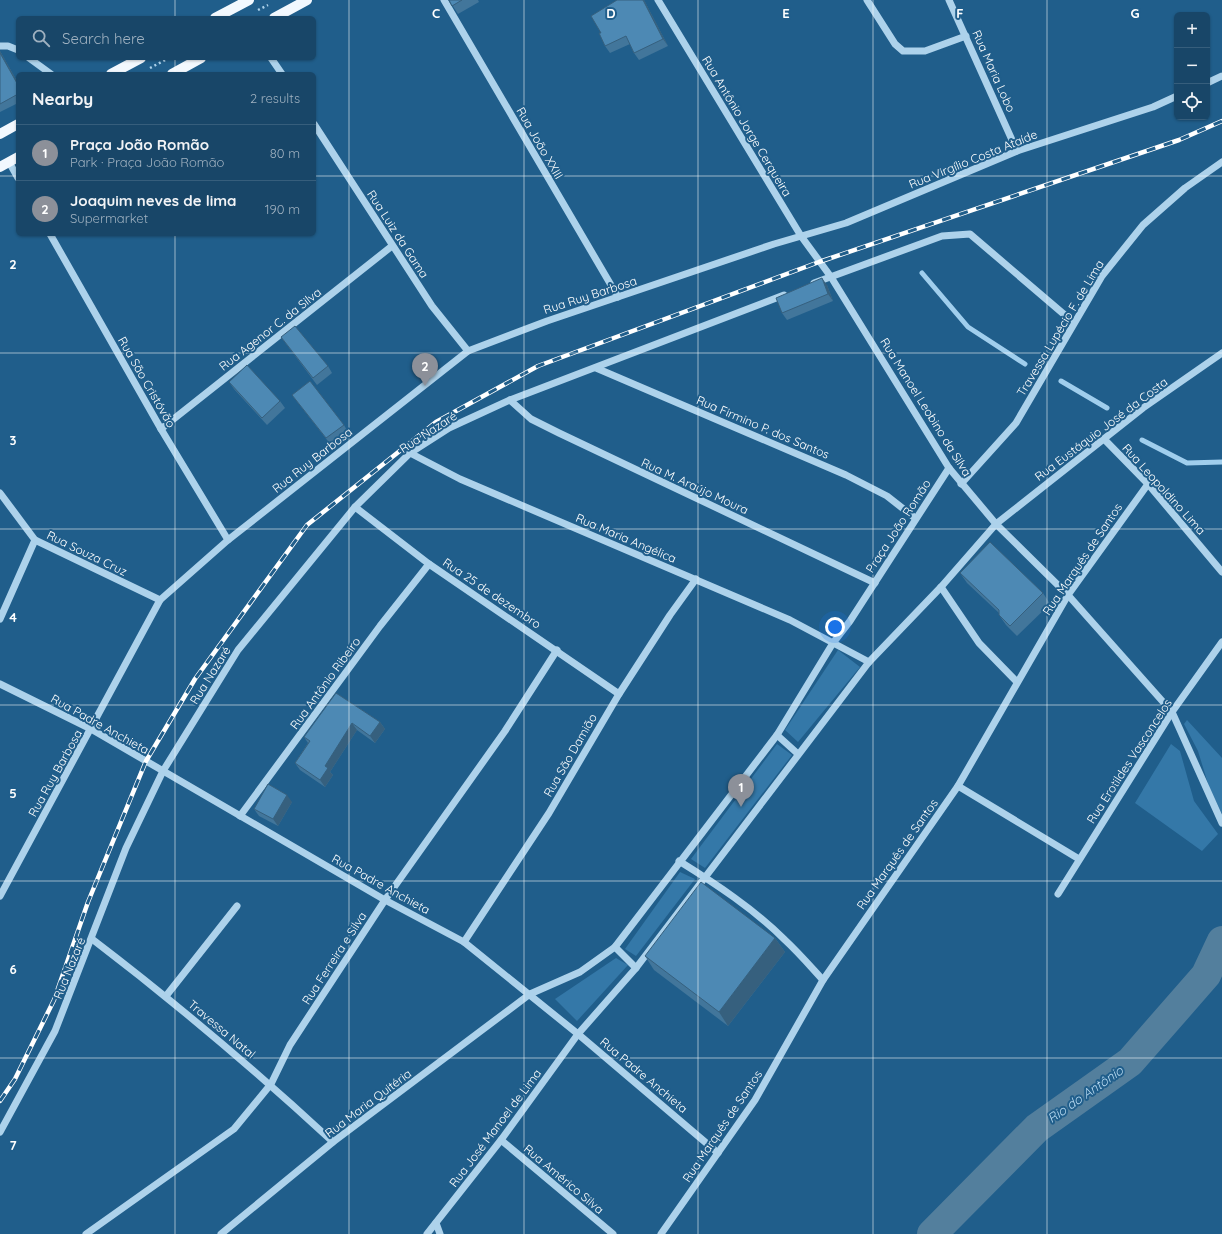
<!DOCTYPE html>
<html lang="en">
<head>
<meta charset="utf-8">
<style>
  :root { --surface:#184668; --page:#214d6e; --text:#f1f3f6; --muted:#9fb1c0; --line:#365e7c; --accent:#8c9099 }
  body { margin:0; font-family:Quicksand,sans-serif; background:var(--page); color:var(--text) }
  .controls { position:absolute; right:12px; top:12px; display:grid; overflow:hidden; border-radius:6px; box-shadow:0 1px 3px #0004 }
  .controls button { width:36px; height:36px; display:grid; place-items:center; padding:0; border:0; border-bottom:1px solid var(--line); background:var(--surface); color:var(--text); font:20px sans-serif }
  .you { position:absolute; left:835px; top:627px; width:14px; height:14px; margin:-10px; border:3px solid #fff; border-radius:50%; background:#1a73e8; box-shadow:0 0 0 6px #1a73e833 }
  .badge { display:grid; place-items:center; width:26px; height:26px; border-radius:50%; background:var(--accent); color:#fff; font-size:13px; font-weight:700 }
  .pin { position:absolute; translate:-50% -33px; filter:drop-shadow(0 1px 2px #0008) }
  .pin::after { content:''; position:absolute; top:21px; width:14px; height:12px; background:inherit; clip-path:polygon(0 0,100% 0,50% 100%) }
  .list { margin:0; padding:0; list-style:none }
  h2 { display:flex; justify-content:space-between; align-items:center; height:52px; margin:0; padding:0 16px; font-size:17px }
  h2 small { font-size:13px; font-weight:400; color:var(--muted) }
  .list li { display:grid; grid-template-columns:26px 1fr auto; gap:12px; align-items:center; box-sizing:border-box; height:56px; padding:0 16px; border-top:1px solid var(--line) }
  .list b { display:block; font-size:15px; white-space:nowrap }
  .list p { margin:0; font-size:13px; white-space:nowrap; color:var(--muted) }
  .list em { font-size:13px; font-style:normal; color:var(--muted) }
  .icon { flex:none; width:22px; height:22px; fill:none; stroke:currentColor; stroke-width:2; stroke-linecap:round; stroke-linejoin:round }
  .map { position:relative; flex:none; width:1222px; height:1234px; overflow:hidden }
  .search { position:absolute; background:var(--surface); box-shadow:0 1px 3px #0004; left:16px; top:16px; width:300px; height:44px; display:flex; align-items:center; gap:10px; box-sizing:border-box; padding:0 14px; border-radius:6px; color:var(--muted); font-size:15px }
  .panel { position:absolute; background:var(--surface); box-shadow:0 1px 3px #0004; left:16px; top:72px; width:300px; height:164px; border-radius:6px }
  .map>svg:first-child { display:block }
  .green { fill:#3478a8 }
  .lines { fill:none; stroke-linecap:round; stroke-linejoin:round }
  .stream { stroke:#a0ceed; stroke-width:5 }
  .river { stroke:#537f9d; stroke-width:30 }
  .path { stroke:#add2eb; stroke-width:2.5; stroke-dasharray:2 3; stroke-linecap:butt }
  .minor { stroke:#add2eb; stroke-width:7 }
  .major { stroke:#f2f8fe; stroke-width:10 }
  .rail-casing { stroke:#fff; stroke-width:4.5 }
  .rail { stroke:#205e8b; stroke-width:3; stroke-dasharray:9; stroke-linecap:butt }
  .wall { fill:#42769b }
  .shaded-wall { fill:#36607e }
  .building { fill:#4d89b4; stroke:#36607e }
  .grid { fill:none; stroke:#fff; stroke-width:1; stroke-opacity:0.55 }
  .labels { text-anchor:middle; dominant-baseline:central; stroke-width:4; stroke-linejoin:round; paint-order:stroke }
  .street-label { font-size:12px; fill:#fff; stroke:#205e8b }
  .water-label { font-size:13px; font-style:italic; fill:#b9dbf2; stroke:#205e8b }
  .grid-label { font-size:13px; text-anchor:middle; font-weight:bold; fill:#fff; stroke:#205e8b; stroke-width:4; stroke-linejoin:round; paint-order:stroke }
</style>
</head>
<body>
<div class="map">
<svg width="1222" height="1234" viewBox="0 0 1222 1234">
  <rect width="100%" height="100%" fill="#205e8b"/>
  <!-- green -->
  <g class="green">
    <polygon points="838,650 860,667 798,742 785,730"/>
    <polygon points="1187,720 1222,758 1222,814 1209,787 1198,751 1184,724"/>
    <polygon points="777,744 792,755 705,868 691,859"/>
    <polygon points="1171,744 1180,751 1194,801 1218,834 1202,851 1135,803"/>
    <polygon points="680,872 695,879 636,956 625,949"/>
    <polygon points="616,958 628,965 577,1021 555,999"/>
  </g>
  <g class="lines">
    <!-- stream -->
    <g class="stream">
      <polyline points="922,273 968,327 1025,364"/>
      <polyline points="1061,381 1107,408"/>
      <polyline points="1142,440 1187,463 1222,462"/>
    </g>
    <!-- river -->
    <polyline class="river" points="932,1234 1037,1128 1130,1062 1206,975 1222,941"/>
    <!-- path -->
    <g class="path">
      <polyline points="258,10 268,5"/>
      <polyline points="150,68 169,58"/>
    </g>
    <!-- minor -->
    <g class="minor">
      <polyline points="444,0 618,297"/>
      <polyline points="658,0 801,236 831,277 949,468 996,524 1068,595 1172,712 1222,823"/>
      <polyline points="867,0 895,44 903,51 925,51 966,36"/>
      <polyline points="949,0 1017,151"/>
      <polyline points="0,46 8,46 18,50"/>
      <polyline points="29,58 51,74"/>
      <polyline points="271,58 282,74"/>
      <polyline points="1207,83 1222,76"/>
      <polyline points="314,124 432,306 468,351"/>
      <polyline points="9,162 18,178"/>
      <polyline points="50,234 161,429 228,540"/>
      <polyline points="814,283 942,236 970,234 1073,322"/>
      <polyline points="596,368 846,475 887,496 915,518"/>
      <polyline points="510,400 531,419 559,433 875,583"/>
      <polyline points="161,429 392,246"/>
      <polyline points="1104,439 1148,484 1222,572"/>
      <polyline points="410,453 460,479 790,620 869,662"/>
      <polyline points="961,484 1016,423 1102,276 1143,225 1185,188 1222,162"/>
      <polyline points="0,493 35,540 160,600"/>
      <polyline points="355,507 429,564 619,694"/>
      <polyline points="941,587 979,643 1017,682"/>
      <polyline points="0,619 35,540"/>
      <polyline points="0,684 91,729 385,900 464,942 578,1034 718,1153"/>
      <polyline points="777,735 798,754"/>
      <polyline points="958,786 1079,859"/>
      <polyline points="240,816 380,626 429,564"/>
      <path d="M679,861C716,884 754,909 785,940C799,953 811,967 823,980"/>
      <polyline points="1058,894 1172,712 1222,642"/>
      <polyline points="0,896 160,600 228,540 468,351 547,321 774,244 846,223 1017,151 1153,107 1177,96"/>
      <path d="M92,939C176,1003 256,1071 333,1142"/>
      <polyline points="464,942 549,813 619,694 670,615 696,579"/>
      <polyline points="615,947 636,968"/>
      <polyline points="166,996 237,906"/>
      <polyline points="0,1132 55,1031 126,848 163,771 238,650 355,507 410,453 449,428 510,400 784,295"/>
      <polyline points="501,1140 613,1234"/>
      <polyline points="436,1223 440,1234"/>
      <polyline points="86,1234 234,1129 271,1084 290,1045 385,900 505,731 557,650"/>
      <polyline points="221,1234 333,1142 530,994 580,972 615,947 777,735 833,643 850,621 949,468"/>
      <polyline points="427,1234 501,1140 578,1034 636,968 869,662 941,587 996,524 1143,408 1222,353"/>
      <polyline points="661,1234 755,1100 823,980 958,786 1068,595 1148,484"/>
    </g>
    <!-- major -->
    <g class="major">
      <polyline points="215,18 249,0"/>
      <polyline points="274,18 307,0"/>
      <polyline points="111,74 141,58"/>
      <polyline points="172,74 201,58"/>
      <polyline points="0,134 18,124"/>
      <polyline points="0,167 18,157"/>
    </g>
    <!-- rail casing -->
    <g class="rail-casing">
      <polyline id="rail" points="0,1101 15,1079 54,1000 88,902 146,761 195,679 307,525 436,422 538,366 819,262 1179,140 1222,121"/>
    </g>
    <!-- rail -->
    <use href="#rail" class="rail"/>
  </g>
  <!-- wall -->
  <g class="wall">
    <polygon points="449,0 478,0 479,2 458,14"/>
    <polygon points="617,0 644,0 668,46 639,60 634,53 630,44 610,53 605,46 601,33"/>
    <polygon points="0,51 18,83 18,103 0,112"/>
    <polygon points="827,285 833,301 787,320 782,313"/>
    <polygon points="281,337 328,366 332,373 317,385"/>
    <polygon points="229,382 280,401 285,408 267,425 234,389"/>
    <polygon points="292,395 344,425 348,432 331,445"/>
    <polygon points="960,573 1043,593 1050,604 1017,636 1006,625 999,615 999,613 967,583"/>
    <polygon points="336,693 380,722 385,729 375,743 357,730 330,772 333,775 325,787 300,770 295,763 308,743 304,737"/>
    <polygon points="292,802 278,826 259,816 254,809"/>
    <polygon points="775,938 785,952 728,1026 654,970 645,956"/>
  </g>
  <!-- shaded-wall -->
  <g class="shaded-wall">
    <polygon points="643,0 644,0 668,46 663,39"/>
    <polygon points="0,51 18,83 18,85 0,53"/>
    <polygon points="822,278 827,285 833,301 828,294"/>
    <polygon points="380,722 385,729 375,743 370,736"/>
    <polygon points="352,723 357,730 330,772 333,775 325,787 320,780 325,766"/>
    <polygon points="287,795 292,802 278,826 273,819"/>
    <polygon points="775,938 785,952 728,1026 719,1012"/>
  </g>
  <!-- building -->
  <g class="building">
    <polygon points="449,0 462,0 452,6"/>
    <polygon points="617,0 643,0 663,39 634,53 626,36 605,46 599,33 601,33 591,16"/>
    <polygon points="0,53 18,85 18,94 0,104"/>
    <polygon points="822,278 828,294 782,313 776,298"/>
    <polygon points="295,326 328,366 313,378 281,337"/>
    <polygon points="247,365 280,401 262,418 229,382"/>
    <polygon points="310,381 344,425 326,438 292,395"/>
    <polygon points="990,542 1043,593 1010,626 999,615 999,610 960,573"/>
    <polygon points="336,693 380,722 370,736 352,723 325,766 328,768 320,780 295,763 310,741 304,737"/>
    <polygon points="268,784 287,795 273,819 254,809"/>
    <polygon points="701,882 775,938 719,1012 645,956"/>
  </g>
  <!-- grid -->
  <path class="grid" d="M175,0V18M349,0V1234M524,0V1234M698,0V1234M873,0V1234M1047,0V1234M175,58V74M0,176H18M314,176H1222M175,234V1234M0,353H1222M0,529H1222M0,705H1222M0,881H1222M0,1058H1222"/>
  <g class="labels">
    <!-- street labels -->
    <g class="street-label">
      <text transform="translate(994 71) rotate(66)">Rua Maria Lobo</text>
      <text transform="translate(747 126) rotate(59)">Rua Antônio Jorge Cerqueira</text>
      <text transform="translate(540 143) rotate(60)">Rua João XXIII</text>
      <text transform="translate(973 159) rotate(-22)">Rua Virgílio Costa Ataíde</text>
      <text transform="translate(398 234) rotate(57)">Rua Luiz da Gama</text>
      <text transform="translate(590 295) rotate(-18)">Rua Ruy Barbosa</text>
      <text transform="translate(1060 328) rotate(-59)">Travessa Lupécio F. de Lima</text>
      <text transform="translate(270 329) rotate(-38)">Rua Agenor C. da Silva</text>
      <text transform="translate(147 382) rotate(60)">Rua São Cristóvão</text>
      <text transform="translate(926 407) rotate(58)">Rua Manoel Leobino da Silva</text>
      <text transform="translate(763 427) rotate(23)">Rua Firmino P. dos Santos</text>
      <text transform="translate(1101 429) rotate(-37)">Rua Eustáquio José da Costa</text>
      <text transform="translate(428 432) rotate(-33)">Rua Nazaré</text>
      <text transform="translate(312 460) rotate(-38)">Rua Ruy Barbosa</text>
      <text transform="translate(695 486) rotate(25)">Rua M. Araújo Moura</text>
      <text transform="translate(1164 489) rotate(48)">Rua Leopoldino Lima</text>
      <text transform="translate(898 526) rotate(-57)">Praça João Romão</text>
      <text transform="translate(626 538) rotate(23)">Rua Maria Angélica</text>
      <text transform="translate(87 553) rotate(26)">Rua Souza Cruz</text>
      <text transform="translate(1082 559) rotate(-56)">Rua Marquês de Santos</text>
      <text transform="translate(492 593) rotate(34)">Rua 25 de dezembro</text>
      <text transform="translate(210 675) rotate(-58)">Rua Nazaré</text>
      <text transform="translate(325 683) rotate(-54)">Rua Antônio Ribeiro</text>
      <text transform="translate(100 724) rotate(29)">Rua Padre Anchieta</text>
      <text transform="translate(570 755) rotate(-60)">Rua São Damião</text>
      <text transform="translate(1129 761) rotate(-57)">Rua Erotildes Vasconcelos</text>
      <text transform="translate(55 773) rotate(-61)">Rua Ruy Barbosa</text>
      <text transform="translate(897 854) rotate(-55)">Rua Marquês de Santos</text>
      <text transform="translate(381 884) rotate(29)">Rua Padre Anchieta</text>
      <text transform="translate(334 958) rotate(-57)">Rua Ferreira e Silva</text>
      <text transform="translate(69 968) rotate(-68)">Rua Nazaré</text>
      <text transform="translate(222 1029) rotate(40)">Travessa Natal</text>
      <text transform="translate(644 1075) rotate(40)">Rua Padre Anchieta</text>
      <text transform="translate(368 1103) rotate(-37)">Rua Maria Quitéria</text>
      <text transform="translate(722 1126) rotate(-56)">Rua Marquês de Santos</text>
      <text transform="translate(495 1128) rotate(-53)">Rua José Manoel de Lima</text>
      <text transform="translate(564 1179) rotate(40)">Rua Américo Silva</text>
    </g>
    <!-- water labels -->
    <g class="water-label">
      <text transform="translate(1085 1094) rotate(-35)">Rio do Antônio</text>
    </g>
  </g>
  <g class="grid-label">
    <text x="436" y="18">C</text>
    <text x="611" y="18">D</text>
    <text x="786" y="18">E</text>
    <text x="960" y="18">F</text>
    <text x="1135" y="18">G</text>
    <text x="13" y="269">2</text>
    <text x="13" y="445">3</text>
    <text x="13" y="622">4</text>
    <text x="13" y="798">5</text>
    <text x="13" y="974">6</text>
    <text x="13" y="1150">7</text>
  </g>
</svg>
<div class="controls">
<button>+</button>
<button>−</button>
<button><svg class="icon" aria-label="locate" viewBox="0 0 24 24"><circle cx="12" cy="12" r="6"/><path d="M12 2v4M12 18v4M2 12h4M18 12h4"/></svg></button>
</div>
<div class="you"></div>
<div class="pin badge" style="left:741px;top:807px">1</div>
<div class="pin badge" style="left:425px;top:386px">2</div>
<div class="search"><svg class="icon" aria-label="search" viewBox="0 0 24 24"><circle cx="10" cy="10" r="6"/><path d="M15 15l6 6"/></svg>Search here</div>
<section class="panel">
<h2>Nearby<small>2 results</small></h2>
<ul class="list">
<li><span class="badge">1</span><div><b>Praça João Romão</b><p>Park · Praça João Romão</p></div><em>80 m</em></li>
<li><span class="badge">2</span><div><b>Joaquim neves de lima</b><p>Supermarket</p></div><em>190 m</em></li>
</ul>
</section>
</div>
</body>
</html>
